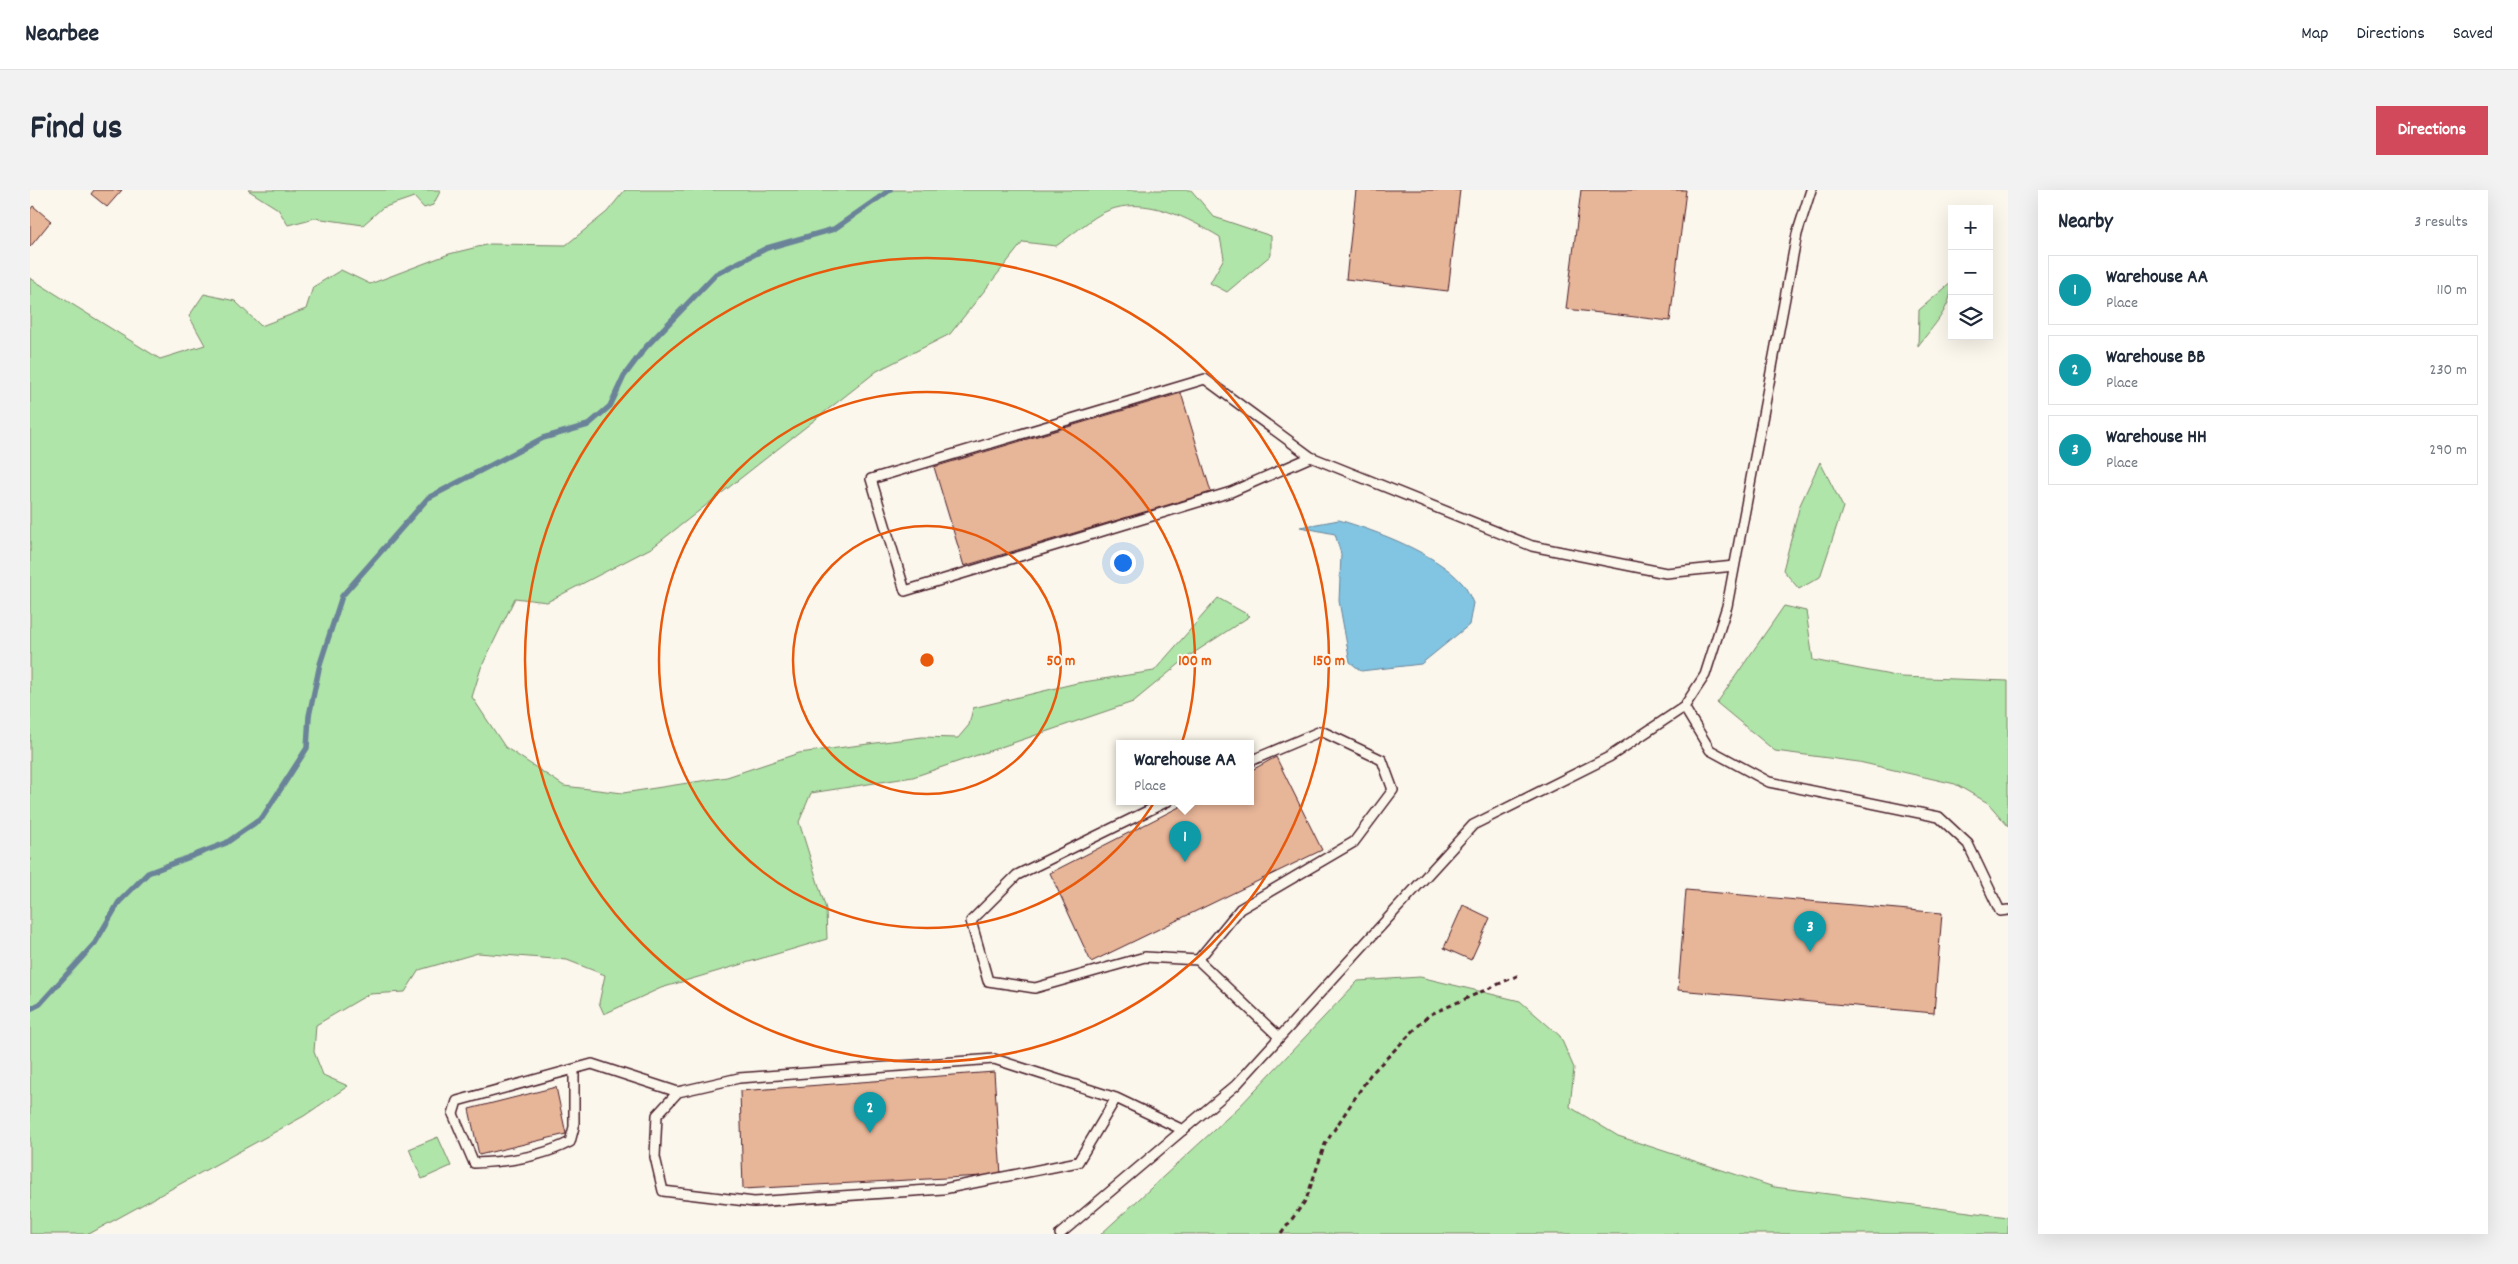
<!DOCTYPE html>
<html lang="en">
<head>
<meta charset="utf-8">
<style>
  :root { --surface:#fff; --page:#f2f2f3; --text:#1f2937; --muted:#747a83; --line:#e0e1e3; --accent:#d1495b }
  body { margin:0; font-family:Dekko,sans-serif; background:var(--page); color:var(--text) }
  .controls { position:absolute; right:15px; top:15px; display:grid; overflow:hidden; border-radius:0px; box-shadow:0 5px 20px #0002 }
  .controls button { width:45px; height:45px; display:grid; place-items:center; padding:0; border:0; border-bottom:1px solid var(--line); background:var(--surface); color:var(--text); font:25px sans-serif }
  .you { position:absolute; left:1092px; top:372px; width:18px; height:18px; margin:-12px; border:4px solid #fff; border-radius:50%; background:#1a73e8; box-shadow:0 0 0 8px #1a73e833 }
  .badge { display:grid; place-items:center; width:32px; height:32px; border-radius:50%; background:var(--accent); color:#fff; font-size:16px; font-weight:700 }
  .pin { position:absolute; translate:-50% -41px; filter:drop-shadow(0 1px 2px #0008) }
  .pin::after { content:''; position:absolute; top:26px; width:18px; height:15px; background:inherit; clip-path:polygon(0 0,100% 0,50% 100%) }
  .popup { position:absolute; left:1086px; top:550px; width:138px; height:65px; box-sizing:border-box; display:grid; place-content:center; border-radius:0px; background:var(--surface); filter:drop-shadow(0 1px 4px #0005); font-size:16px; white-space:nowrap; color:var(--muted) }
  .popup b { font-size:19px; color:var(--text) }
  .popup::after { content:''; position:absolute; left:50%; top:100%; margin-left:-10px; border:10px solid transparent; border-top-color:var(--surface) }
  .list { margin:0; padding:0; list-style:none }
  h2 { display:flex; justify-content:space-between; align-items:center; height:65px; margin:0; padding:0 20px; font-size:21px }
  h2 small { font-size:16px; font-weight:400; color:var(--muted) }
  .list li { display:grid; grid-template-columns:32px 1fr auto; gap:15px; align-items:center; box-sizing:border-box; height:70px; margin:0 10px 10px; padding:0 10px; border:1px solid var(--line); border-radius:0px }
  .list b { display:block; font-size:19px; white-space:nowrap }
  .list p { margin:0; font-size:16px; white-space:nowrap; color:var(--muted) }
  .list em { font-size:16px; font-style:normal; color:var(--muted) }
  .icon { flex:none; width:28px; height:28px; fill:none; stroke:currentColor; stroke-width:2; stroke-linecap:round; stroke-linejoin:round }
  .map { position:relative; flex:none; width:1978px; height:1044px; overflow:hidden; border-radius:0px }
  header { display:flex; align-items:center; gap:30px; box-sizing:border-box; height:70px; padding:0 25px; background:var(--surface); border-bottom:1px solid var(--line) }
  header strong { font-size:24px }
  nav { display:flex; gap:28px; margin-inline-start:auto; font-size:18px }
  .intro { display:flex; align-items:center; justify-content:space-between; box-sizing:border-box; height:120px; padding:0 30px }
  h1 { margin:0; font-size:35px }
  .button { padding:12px 22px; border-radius:0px; background:var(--accent); color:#fff; font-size:18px; font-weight:700 }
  main { display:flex; gap:30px; padding:0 30px }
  aside { flex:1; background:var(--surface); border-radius:0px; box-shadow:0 5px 20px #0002 }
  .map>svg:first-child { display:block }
  .green { fill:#afe5a8; stroke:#7c826a }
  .water { fill:#81c5e2; stroke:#6b8399 }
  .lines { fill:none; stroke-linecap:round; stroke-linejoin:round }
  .stream { stroke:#6b8399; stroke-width:5.5 }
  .building { fill:#e7b598; stroke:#4a1f2b }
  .lane-casing { stroke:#4a1f2b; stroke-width:12 }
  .path { stroke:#4a1f2b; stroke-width:3; stroke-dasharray:5 4; stroke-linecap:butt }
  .lane { stroke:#fbf7ec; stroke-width:9 }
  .ring { fill:none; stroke:#e8590c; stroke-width:2.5 }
  .centre { fill:#e8590c; stroke:#fbf7ec; stroke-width:2.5 }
  .ring-label { font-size:15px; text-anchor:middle; font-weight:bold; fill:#e8590c; stroke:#fbf7ec; stroke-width:4; stroke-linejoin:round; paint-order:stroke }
</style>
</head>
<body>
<header>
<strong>Nearbee</strong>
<nav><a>Map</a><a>Directions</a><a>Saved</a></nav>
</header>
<div class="intro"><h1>Find us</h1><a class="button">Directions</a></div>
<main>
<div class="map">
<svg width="1978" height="1044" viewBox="0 0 1978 1044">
  <rect width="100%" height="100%" fill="#fbf7ec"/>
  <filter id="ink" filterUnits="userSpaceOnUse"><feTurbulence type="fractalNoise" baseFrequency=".02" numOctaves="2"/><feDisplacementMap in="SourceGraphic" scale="10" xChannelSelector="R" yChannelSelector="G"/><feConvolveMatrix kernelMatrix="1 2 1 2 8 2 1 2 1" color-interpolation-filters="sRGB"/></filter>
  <g filter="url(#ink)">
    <!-- green -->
    <g class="green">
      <polygon points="218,0 411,0 403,15 394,18 384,7 352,18 333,35 285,28 258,35 248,19"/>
      <path d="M595,0H1161L1184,27L1241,46V65L1197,102L1180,93L1194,68L1190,47C1158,28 1115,5 1077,21C1063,26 1040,47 1026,56L993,52L920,144L847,181L623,357L517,412L485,408L451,478L442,507L475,557L534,596L593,603L697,587L769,563L892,547L928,548L939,535L943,518L1047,493L1124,481L1188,408L1220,426L1159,466L1103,512L883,587L781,603L769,632L796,719L797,749L631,798L574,824L569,813L575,785L537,770L448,763L389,780L375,802L339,804L286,835L284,862L293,885L318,896L274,926L59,1044H0V88L130,169L175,155L159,126L174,104L205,111L231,136L276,119L283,97L311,80L340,94L419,64L460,54L536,55L577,22Z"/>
      <path d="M1922,92C1922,118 1903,136 1888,156L1889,120Z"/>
      <polygon points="1790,272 1813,317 1790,387 1769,399 1753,380 1770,315"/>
      <polygon points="1754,416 1776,421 1783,470 1871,487 1978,491 1978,636 1958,613 1925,594 1829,572 1745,561 1687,513"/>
      <polygon points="1390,787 1490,811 1530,846 1544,878 1540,917 1588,946 1744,997 1978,1027 1978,1044 1071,1044 1209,917 1328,791"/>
      <polygon points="408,947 421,976 392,989 379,959"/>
    </g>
    <!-- water -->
    <path class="water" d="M1309,330C1346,341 1406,363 1432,393C1437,398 1440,407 1443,413L1439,435L1391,474L1331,481L1320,472L1309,411L1311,364L1305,344L1270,337Z"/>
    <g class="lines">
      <!-- stream -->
      <polyline class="stream" points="0,819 10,814 65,753 89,712 118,683 196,653 232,628 277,558 279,526 290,474 312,406 398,308 513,248 558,235 580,216 594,186 615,158 686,84 737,58 804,39 860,0"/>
    </g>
    <!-- building -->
    <g class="building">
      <polygon points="64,0 92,0 77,17 61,4"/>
      <polygon points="1326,0 1430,0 1418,101 1316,89"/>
      <polygon points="1551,0 1656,0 1640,131 1536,119"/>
      <polygon points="3,16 21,31 0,57 0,20"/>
      <polygon points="1151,203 1181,302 934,376 904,277"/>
      <polygon points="1246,567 1292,660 1061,772 1020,683 1161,611 1220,611 1220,581"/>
      <polygon points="1656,700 1912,723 1904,823 1648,800"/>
      <polygon points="1433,715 1460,728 1441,770 1414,758"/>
      <polygon points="964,882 971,985 713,999 710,901"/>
      <polygon points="526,897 536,944 449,965 439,919"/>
    </g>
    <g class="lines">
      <!-- lane casing -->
      <g class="lane-casing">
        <g id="lane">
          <polyline points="1281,267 1201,302 875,401 841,289 1175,189 1281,267 1502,356 1636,383 1704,376"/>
          <polyline points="1654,517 1680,560 1739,592 1909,627 1938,654 1970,721 1978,720"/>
          <polyline points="1138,611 987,685 941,731 958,791 1005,798 1115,767 1168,770 1249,847"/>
          <polyline points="1168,770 1210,719 1324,652 1363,600 1352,570 1291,541 1220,571"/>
          <path d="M544,879V937L540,952C511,967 476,972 444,973L423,924L427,911L562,874L648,902"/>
          <polyline points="1086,908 1048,972 913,999 724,1012 633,1001 625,967 627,925 648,902 709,888 964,869 1086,908 1153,940"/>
          <polyline points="1030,1044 1206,895 1443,635 1579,567 1654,517 1675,485 1697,416 1767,44 1781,0"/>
        </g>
      </g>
      <!-- path -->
      <polyline class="path" points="1251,1044 1276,1010 1295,954 1340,885 1399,825 1489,785"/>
      <!-- lane -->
      <use href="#lane" class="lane"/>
    </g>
  </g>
  <!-- distance rings -->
  <g class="ring">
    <circle cx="897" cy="470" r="134"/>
    <circle cx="897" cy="470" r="268"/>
    <circle cx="897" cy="470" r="402"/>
  </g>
  <circle cx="897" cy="470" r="8" class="centre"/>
  <g class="ring-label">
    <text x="1031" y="475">50 m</text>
    <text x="1165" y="475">100 m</text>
    <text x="1299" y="475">150 m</text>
  </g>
</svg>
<div class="controls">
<button>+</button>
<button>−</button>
<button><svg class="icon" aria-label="layers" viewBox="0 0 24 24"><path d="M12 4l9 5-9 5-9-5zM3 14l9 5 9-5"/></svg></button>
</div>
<div class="you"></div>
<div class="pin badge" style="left:1155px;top:672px;background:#0f9aa8">1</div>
<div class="popup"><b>Warehouse AA</b>Place</div>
<div class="pin badge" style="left:840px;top:943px;background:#0f9aa8">2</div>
<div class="pin badge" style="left:1780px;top:762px;background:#0f9aa8">3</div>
</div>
<aside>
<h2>Nearby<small>3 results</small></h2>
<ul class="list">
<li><span class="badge" style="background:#0f9aa8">1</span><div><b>Warehouse AA</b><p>Place</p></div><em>110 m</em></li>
<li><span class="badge" style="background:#0f9aa8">2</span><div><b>Warehouse BB</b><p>Place</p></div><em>230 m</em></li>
<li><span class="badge" style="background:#0f9aa8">3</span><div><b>Warehouse HH</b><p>Place</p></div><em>290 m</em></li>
</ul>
</aside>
</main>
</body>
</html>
